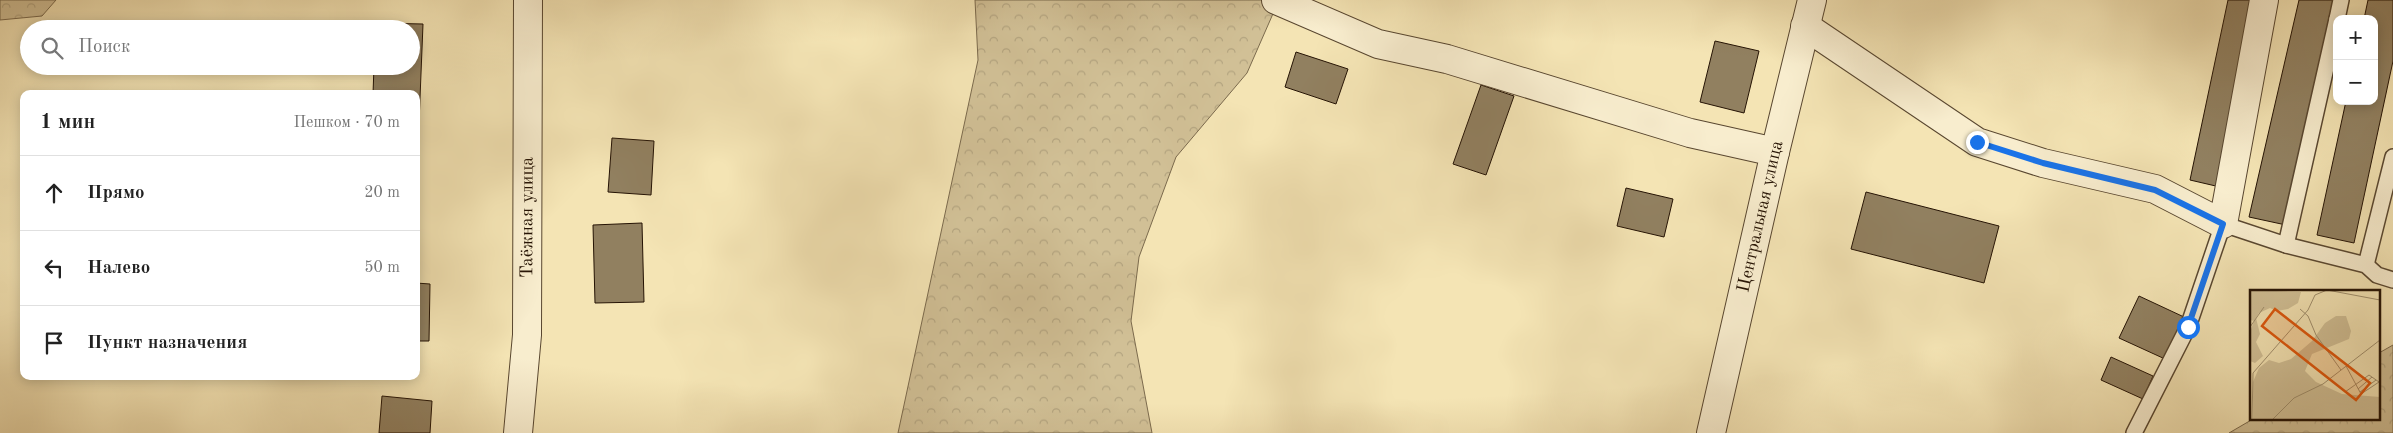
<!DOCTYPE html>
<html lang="ru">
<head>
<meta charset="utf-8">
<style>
  :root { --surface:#fff; --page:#f6f6f6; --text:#222; --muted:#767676; --line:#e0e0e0 }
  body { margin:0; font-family:"Old Standard TT",serif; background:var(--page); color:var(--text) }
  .controls { position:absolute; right:15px; top:15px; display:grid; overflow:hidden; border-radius:10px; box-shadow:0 2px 12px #0003 }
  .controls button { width:45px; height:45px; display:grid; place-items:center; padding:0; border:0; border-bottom:1px solid var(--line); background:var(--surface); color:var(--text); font:25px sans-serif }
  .stop { position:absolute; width:15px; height:15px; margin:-11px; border:4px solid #1a73e8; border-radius:50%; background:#fff }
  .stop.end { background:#1a73e8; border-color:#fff; box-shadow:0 1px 5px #0008 }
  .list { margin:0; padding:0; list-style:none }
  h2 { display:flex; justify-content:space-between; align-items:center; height:65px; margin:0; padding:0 20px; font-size:21px }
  h2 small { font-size:16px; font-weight:400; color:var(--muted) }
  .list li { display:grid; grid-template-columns:32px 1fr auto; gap:15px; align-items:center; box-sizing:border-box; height:75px; padding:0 20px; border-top:1px solid var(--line) }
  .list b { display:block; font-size:19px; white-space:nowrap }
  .list em { font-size:16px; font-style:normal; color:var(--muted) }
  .icon { flex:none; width:28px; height:28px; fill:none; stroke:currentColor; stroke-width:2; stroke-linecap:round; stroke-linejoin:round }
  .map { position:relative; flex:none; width:2393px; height:433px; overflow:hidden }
  .search { position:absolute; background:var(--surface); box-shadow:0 2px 12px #0003; left:20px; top:20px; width:400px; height:55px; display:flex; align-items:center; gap:12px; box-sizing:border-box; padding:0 18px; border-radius:28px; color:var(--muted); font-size:19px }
  .panel { position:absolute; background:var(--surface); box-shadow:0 2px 12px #0003; left:20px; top:90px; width:400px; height:290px; border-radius:10px }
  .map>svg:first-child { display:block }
  .forest { fill:url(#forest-crowns); stroke:#7b6a4d }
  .building { fill:#918060; stroke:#251304 }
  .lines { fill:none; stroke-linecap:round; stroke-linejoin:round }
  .service-casing { stroke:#594730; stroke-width:18 }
  .minor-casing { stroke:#594730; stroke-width:30 }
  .tertiary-casing { stroke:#594730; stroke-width:30 }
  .service { stroke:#f8edce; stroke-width:15 }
  .minor { stroke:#f8edce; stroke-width:28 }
  .tertiary { stroke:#f8edce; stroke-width:28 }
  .route { stroke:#1a73e8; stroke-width:6 }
  .labels { text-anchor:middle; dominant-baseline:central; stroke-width:4; stroke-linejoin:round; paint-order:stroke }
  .street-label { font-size:18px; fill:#251304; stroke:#f8edce }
  .inset-road { fill:none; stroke:#a1906e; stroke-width:1 }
  .view { fill:#de560c; fill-opacity:0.15; stroke:#de560c; stroke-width:2.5 }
  .inset-edge { fill:none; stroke:#251304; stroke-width:2.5 }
</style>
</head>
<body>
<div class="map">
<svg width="2393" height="433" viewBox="0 0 2393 433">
  <defs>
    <pattern id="forest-crowns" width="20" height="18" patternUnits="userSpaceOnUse" patternTransform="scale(1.25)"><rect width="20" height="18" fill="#d1c096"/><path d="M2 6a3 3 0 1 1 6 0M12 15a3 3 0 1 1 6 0" fill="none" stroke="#b3a480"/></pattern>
  </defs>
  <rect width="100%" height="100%" fill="#f4e4b4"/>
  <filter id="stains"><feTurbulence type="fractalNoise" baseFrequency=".004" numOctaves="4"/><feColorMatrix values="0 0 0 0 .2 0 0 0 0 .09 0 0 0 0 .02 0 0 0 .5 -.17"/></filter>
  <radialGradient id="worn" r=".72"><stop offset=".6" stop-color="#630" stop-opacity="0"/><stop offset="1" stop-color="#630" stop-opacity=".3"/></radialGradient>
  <!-- forest -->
  <g class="forest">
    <polygon points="0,0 56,0 42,16 0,20"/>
    <polygon points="975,0 1279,0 1247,73 1176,157 1139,257 1131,321 1152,433 898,433 978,60"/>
    <polygon points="2393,345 2393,433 2229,433 2253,419 2379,419 2379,353"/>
  </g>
  <!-- building -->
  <g class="building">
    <polygon points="2228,0 2260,0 2220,187 2190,180"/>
    <polygon points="2299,0 2337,0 2286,225 2249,217"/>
    <polygon points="2368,0 2393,0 2393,61 2354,243 2317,235 2346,101 2374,101 2374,19 2364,19"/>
    <polygon points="376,23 423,24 419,123 416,122 416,94 373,94 374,66 411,66 411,29 375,29"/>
    <polygon points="1715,41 1759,51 1744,113 1700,102"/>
    <polygon points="1296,52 1348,69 1336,104 1285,87"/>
    <polygon points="1481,85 1514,96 1486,175 1453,164"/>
    <polygon points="612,138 654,141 651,195 608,192"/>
    <polygon points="1626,188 1673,199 1664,237 1617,226"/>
    <polygon points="1866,192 1999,226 1984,283 1851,249"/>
    <polygon points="642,223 644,302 595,303 593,225"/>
    <polygon points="416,283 430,284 429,341 416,341"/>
    <polygon points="2139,296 2184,317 2165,359 2119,338"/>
    <polygon points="2111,357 2153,376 2143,399 2101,380"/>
    <polygon points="382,396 432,401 430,433 379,433"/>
  </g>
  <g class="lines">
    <!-- service casing -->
    <g class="service-casing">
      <g id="service">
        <polyline points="2337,19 2341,0"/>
        <polyline points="2286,245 2337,19"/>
        <polyline points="2366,265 2393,157"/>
        <polyline points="2134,433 2188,327 2223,224 2286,245 2366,265 2377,275 2393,280"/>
      </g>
    </g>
    <!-- minor casing -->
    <g class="minor-casing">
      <g id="minor">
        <polyline points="1276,0 1378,44 1447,59 1690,133 1775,152"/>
        <polyline points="1805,26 1977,142 2043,163 2155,189 2223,224 2264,0"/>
        <path id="s1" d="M518,433L527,335L528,0"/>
      </g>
    </g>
    <!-- tertiary casing -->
    <g class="tertiary-casing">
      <g id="tertiary">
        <path id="s2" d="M1711,433L1775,152L1812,0"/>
      </g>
    </g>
    <!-- service -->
    <use href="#service" class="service"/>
    <!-- minor -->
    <use href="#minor" class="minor"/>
    <!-- tertiary -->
    <use href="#tertiary" class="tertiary"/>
  </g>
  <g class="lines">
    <!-- route -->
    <polyline class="route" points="1977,142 2043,163 2155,190 2223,224 2188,327"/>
  </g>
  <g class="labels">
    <!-- street labels -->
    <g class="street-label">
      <text stroke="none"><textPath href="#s2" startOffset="222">Центральная улица</textPath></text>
      <text stroke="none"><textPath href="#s1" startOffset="216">Таёжная улица</textPath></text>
    </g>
  </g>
  <!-- overview -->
  <g transform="translate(2250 290)">
    <rect width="130" height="130" fill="#f4e4b4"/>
    <path d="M0,0L51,2L48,13L38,19L27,21L20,18L9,23L6,28L10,44L6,52L13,66L5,73L0,71V42L4,31L0,30ZM86,26H96L101,41L99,49L62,64L55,81L66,92L92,104L130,107V130H3V92L9,78L19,70L29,73L41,69L62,51L75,33Z" fill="#d1c096"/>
    <path class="inset-road" d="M77,0L130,10M50,19L58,26L66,45L91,80M0,37L14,17M96,76L111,104L129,92M108,99L122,87M95,102L119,85L129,92M110,102L126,90M2,130L3,83L58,20L65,5L77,0M22,130L44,108L73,94L130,50"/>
    <path class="view" d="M25,19L120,93L106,110L12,36Z"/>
    <rect width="130" height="130" class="inset-edge"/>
  </g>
  <rect width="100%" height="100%" filter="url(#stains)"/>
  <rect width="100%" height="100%" fill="url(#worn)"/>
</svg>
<div class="controls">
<button>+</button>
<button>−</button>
</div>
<div class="stop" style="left:2188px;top:327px"></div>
<div class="stop end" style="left:1977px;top:142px"></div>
<div class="search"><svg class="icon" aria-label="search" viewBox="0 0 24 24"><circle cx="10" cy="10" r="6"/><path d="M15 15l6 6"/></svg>Поиск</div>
<section class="panel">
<h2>1 мин<small>Пешком · 70 m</small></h2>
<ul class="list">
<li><svg class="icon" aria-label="ahead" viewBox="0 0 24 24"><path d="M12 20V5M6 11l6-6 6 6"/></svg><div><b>Прямо</b></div><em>20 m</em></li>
<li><svg class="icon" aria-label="left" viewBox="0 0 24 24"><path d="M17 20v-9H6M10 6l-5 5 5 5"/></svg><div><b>Налево</b></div><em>50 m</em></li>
<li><svg class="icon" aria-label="arrive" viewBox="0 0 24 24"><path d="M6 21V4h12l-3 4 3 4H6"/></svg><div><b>Пункт назначения</b></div></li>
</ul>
</section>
</div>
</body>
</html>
